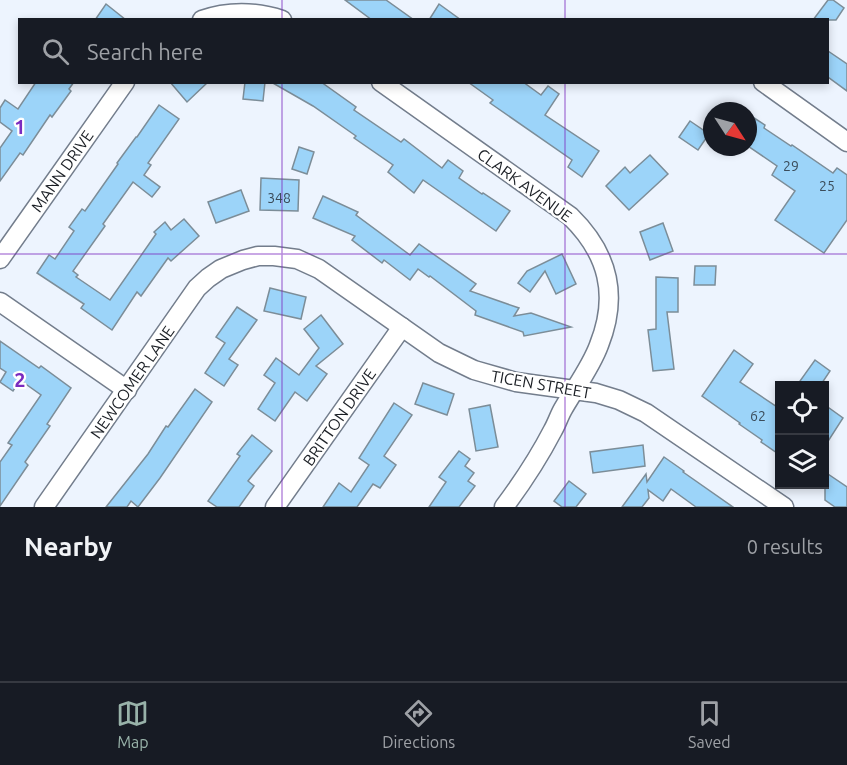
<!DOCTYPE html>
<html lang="en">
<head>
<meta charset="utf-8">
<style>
  :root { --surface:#171b24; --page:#242831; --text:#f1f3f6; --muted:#9ea1a6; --line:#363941; --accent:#98b2a9 }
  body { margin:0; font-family:Ubuntu,sans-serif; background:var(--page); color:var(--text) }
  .controls { position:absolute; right:18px; bottom:18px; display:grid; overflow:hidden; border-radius:0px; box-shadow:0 3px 9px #0003 }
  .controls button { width:54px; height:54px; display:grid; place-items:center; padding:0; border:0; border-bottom:2px solid var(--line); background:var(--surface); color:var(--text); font:30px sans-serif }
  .compass { position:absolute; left:703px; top:102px; width:54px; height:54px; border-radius:50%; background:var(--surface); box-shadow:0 3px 9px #0003; rotate:126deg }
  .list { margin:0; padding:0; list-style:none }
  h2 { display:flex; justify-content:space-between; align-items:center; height:78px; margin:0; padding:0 24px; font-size:26px }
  h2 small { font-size:20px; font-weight:400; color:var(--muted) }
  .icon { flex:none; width:33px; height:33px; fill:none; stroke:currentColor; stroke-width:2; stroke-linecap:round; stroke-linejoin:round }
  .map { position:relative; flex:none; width:847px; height:507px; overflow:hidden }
  .search { position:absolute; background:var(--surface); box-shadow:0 3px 9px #0003; left:18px; right:18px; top:18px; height:66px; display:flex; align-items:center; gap:15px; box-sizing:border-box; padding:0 21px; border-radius:0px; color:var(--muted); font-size:22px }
  .sheet { height:174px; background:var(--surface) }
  nav { display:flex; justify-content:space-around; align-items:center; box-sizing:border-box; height:84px; border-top:2px solid var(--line); background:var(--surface); font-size:16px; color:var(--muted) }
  nav a { display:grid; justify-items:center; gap:3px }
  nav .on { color:var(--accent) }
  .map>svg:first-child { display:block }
  .building { fill:#9cd4f9; stroke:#7c8d98; stroke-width:1.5 }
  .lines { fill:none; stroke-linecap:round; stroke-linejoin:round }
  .minor-casing { stroke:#737d8c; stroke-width:21 }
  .minor { stroke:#fff; stroke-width:18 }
  .grid { fill:none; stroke:#7b2cbf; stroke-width:1.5; stroke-opacity:0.55 }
  .labels { text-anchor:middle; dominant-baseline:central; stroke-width:4.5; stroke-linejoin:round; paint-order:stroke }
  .number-label { font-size:14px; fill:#3b4c5a }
  .street-label { font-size:16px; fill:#1b1f25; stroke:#fff }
  .grid-label { font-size:20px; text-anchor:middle; font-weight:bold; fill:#7b2cbf; stroke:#fff; stroke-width:4.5; stroke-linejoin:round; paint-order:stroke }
</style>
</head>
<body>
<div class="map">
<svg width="847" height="507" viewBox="0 0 847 507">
  <rect width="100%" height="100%" fill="#edf4fe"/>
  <!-- building -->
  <g class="building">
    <polygon points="345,0 386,0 414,20 372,20"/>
    <polygon points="828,0 833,0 844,8 836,20 813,20"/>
    <polygon points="106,4 126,20 95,20"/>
    <polygon points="439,4 461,20 429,20"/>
    <polygon points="828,51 847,64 847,91 828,77"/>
    <polygon points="36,82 74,82 69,89 71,91 52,117 50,115 23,155 20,153 0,181 0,148 12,131 0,122 0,108 5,100 18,109"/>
    <polygon points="170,82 208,82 187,102"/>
    <polygon points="245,82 265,82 263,101 243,99"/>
    <polygon points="271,82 321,82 356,107 354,110 401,142 404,139 442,168 448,160 463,171 459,178 482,194 483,193 510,211 496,231 423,180 414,193 388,172 393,165 354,138 356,136 313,106"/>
    <polygon points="468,82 523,82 541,95 548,86 559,94 545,115 599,151 582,177 568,167 572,160 490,103 493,100"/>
    <polygon points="159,105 179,119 148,163 151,165 144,175 160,187 152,197 133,182 103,224 105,226 73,271 78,275 76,277 110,300 156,234 154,232 165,222 171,230 184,219 199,236 171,261 168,258 141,296 137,292 112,330 81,308 84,304 37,273 49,255 55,259 74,231 69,227 82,209 85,211 118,164 117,163 136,137 137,137"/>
    <polygon points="748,114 765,125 764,128 791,146 792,145 833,173 837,168 847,175 847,220 824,253 775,220 795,191 772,175 777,166 748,146"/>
    <polygon points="690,121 709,134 698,150 679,137"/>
    <polygon points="299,147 314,152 307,174 292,169"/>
    <polygon points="650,155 668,174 629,210 606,186 625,167 630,173"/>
    <polygon points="261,178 299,180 298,211 260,210"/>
    <polygon points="241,190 249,211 216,223 208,202"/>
    <polygon points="323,196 358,212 356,215 410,255 419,244 476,284 470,291 519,308 514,316 531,313 571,327 524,336 523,332 475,315 476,311 430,276 429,277 418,269 410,280 384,260 382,263 352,240 355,236 313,218"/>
    <polygon points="663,223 673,251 650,260 640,232"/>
    <polygon points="562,254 576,284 556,294 545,271 530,292 518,283 527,271"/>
    <polygon points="695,266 716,266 715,285 694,285"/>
    <polygon points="656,277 678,278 678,312 667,312 674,369 653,371 648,330 656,329"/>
    <polygon points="270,288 306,297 301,319 264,311"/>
    <polygon points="237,307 257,320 229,359 238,365 224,386 205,373 225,343 216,337"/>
    <polygon points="321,315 343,344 316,366 327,374 307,401 295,392 275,421 258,409 275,383 264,375 276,358 299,375 319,348 304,329"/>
    <polygon points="0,341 39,368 41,366 71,388 47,424 50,426 25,462 28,465 0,506 0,462 12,445 8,443 41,395 20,380 13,391 0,382 6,372 0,368"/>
    <polygon points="734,350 753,364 740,382 780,409 780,455 761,442 762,440 739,424 740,423 702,396"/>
    <polygon points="815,360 830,371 820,386 807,386 800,381"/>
    <polygon points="423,383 454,394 447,415 415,404"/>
    <polygon points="195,389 212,402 160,478 138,507 131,501 127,507 106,507 148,454 166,426 168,427"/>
    <polygon points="394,403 412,415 384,456 396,465 380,488 373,484 357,507 323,507 339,483 351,492 369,465 359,458"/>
    <polygon points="490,405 498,447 476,451 469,409"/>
    <polygon points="825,405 843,418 825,446"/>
    <polygon points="252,435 272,451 248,481 254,486 239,507 217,507 208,501 240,456 237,454"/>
    <polygon points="643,445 645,466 593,473 590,452"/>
    <polygon points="459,451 470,459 465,466 474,473 468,481 475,486 459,507 429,507 446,482 439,477"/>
    <polygon points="664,457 684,471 683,472 733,507 696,507 671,489 663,501 648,490 649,498 642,507 622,507 646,474 647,482"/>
    <polygon points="825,472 847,487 847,507 835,507 825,500"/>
    <polygon points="569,481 586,494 576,507 562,507 554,501"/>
  </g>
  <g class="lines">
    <!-- minor casing -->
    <g class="minor-casing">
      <g id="minor">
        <path d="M202,20C227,11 256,11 282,20"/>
        <path d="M381,82L570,216C608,253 619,295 599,345C591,367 575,388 563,409C559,416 557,423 553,430C539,457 522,483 504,507"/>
        <polyline points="763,82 847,142"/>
        <polyline points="0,259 125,82"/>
        <polyline points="0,302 127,390"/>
        <polyline points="44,507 197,288 208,278 221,269 243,260 258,256 274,256 297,259 319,269 439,353 474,370 516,382 596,393 619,400 646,413 784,507"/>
        <polyline points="275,507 402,327"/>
      </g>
    </g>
    <!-- minor -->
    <use href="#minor" class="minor"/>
  </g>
  <!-- grid -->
  <path class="grid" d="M282,0V20M565,0V20M282,82V507M565,82V507M0,254H847"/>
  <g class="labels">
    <!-- number labels -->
    <g class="number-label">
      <text x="791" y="166">29</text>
      <text x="827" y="186">25</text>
      <text x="279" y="198">348</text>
      <text x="758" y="416">62</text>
    </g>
    <!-- street labels -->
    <g class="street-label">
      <text transform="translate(62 171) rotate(-55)">MANN DRIVE</text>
      <text transform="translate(525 185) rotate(36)">CLARK AVENUE</text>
      <text transform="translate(132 382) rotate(-55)">NEWCOMER LANE</text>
      <text transform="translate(541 384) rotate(10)">TICEN STREET</text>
      <text transform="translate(339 417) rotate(-55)">BRITTON DRIVE</text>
    </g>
  </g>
  <g class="grid-label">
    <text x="20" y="134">1</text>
    <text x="20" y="387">2</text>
  </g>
</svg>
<div class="controls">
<button><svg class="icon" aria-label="locate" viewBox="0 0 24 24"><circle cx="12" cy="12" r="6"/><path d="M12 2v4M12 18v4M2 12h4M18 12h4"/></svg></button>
<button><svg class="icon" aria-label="layers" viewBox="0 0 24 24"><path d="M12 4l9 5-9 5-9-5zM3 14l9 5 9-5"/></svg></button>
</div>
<svg class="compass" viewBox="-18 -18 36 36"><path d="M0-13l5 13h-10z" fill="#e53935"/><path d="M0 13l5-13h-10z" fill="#9ea1a6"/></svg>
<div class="search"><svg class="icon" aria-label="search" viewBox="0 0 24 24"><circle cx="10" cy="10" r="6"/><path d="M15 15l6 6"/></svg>Search here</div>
</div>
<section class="sheet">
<h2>Nearby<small>0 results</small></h2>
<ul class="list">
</ul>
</section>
<nav>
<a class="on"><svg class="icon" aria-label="map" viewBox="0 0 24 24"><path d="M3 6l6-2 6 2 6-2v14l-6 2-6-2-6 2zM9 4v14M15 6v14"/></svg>Map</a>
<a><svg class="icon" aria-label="directions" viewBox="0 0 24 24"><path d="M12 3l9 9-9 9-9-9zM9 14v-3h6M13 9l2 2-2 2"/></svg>Directions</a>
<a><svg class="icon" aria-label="saved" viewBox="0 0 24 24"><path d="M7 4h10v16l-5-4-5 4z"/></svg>Saved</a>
</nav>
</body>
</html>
